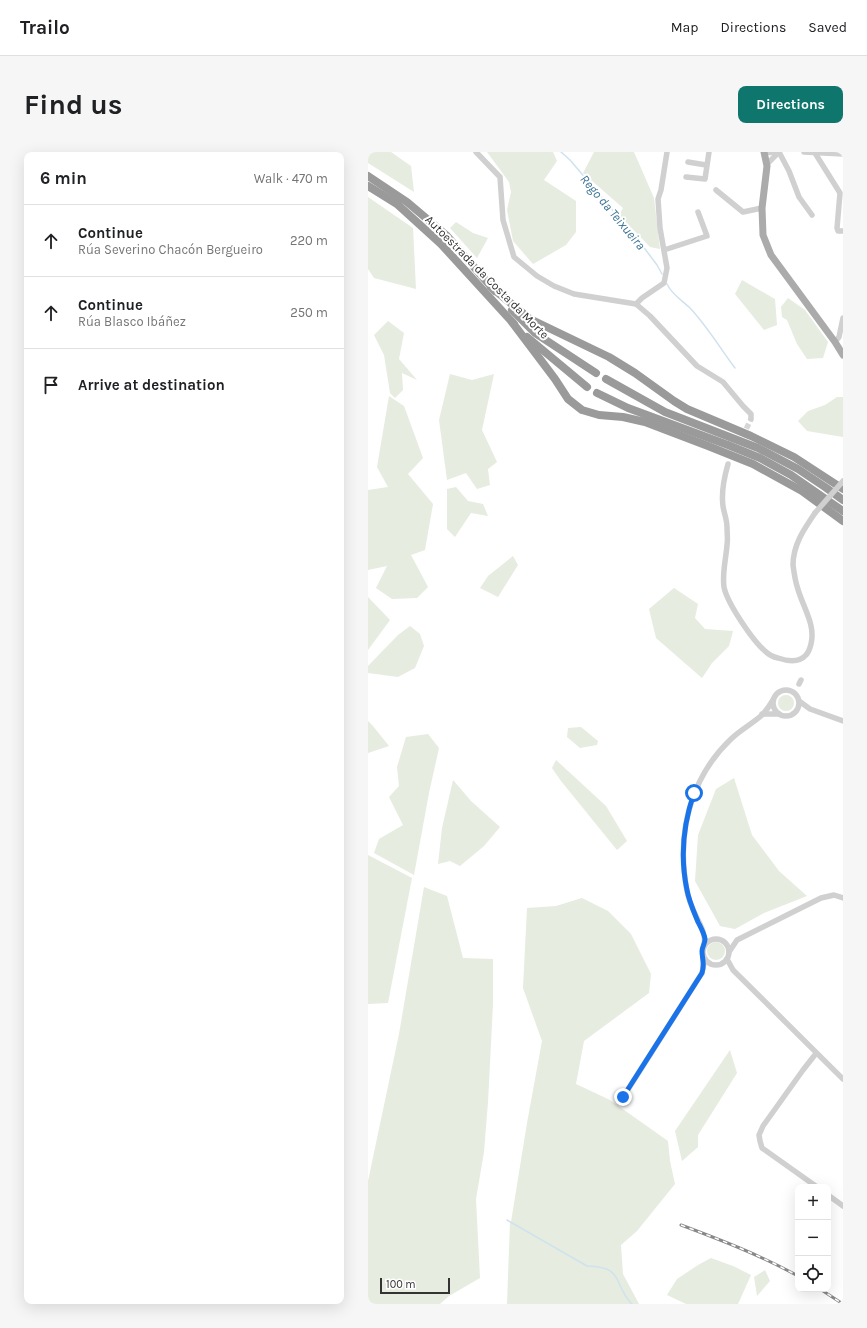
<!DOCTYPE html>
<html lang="en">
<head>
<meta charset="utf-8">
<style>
  :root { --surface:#fff; --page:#f6f6f6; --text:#202124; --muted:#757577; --line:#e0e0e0; --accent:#0f766e }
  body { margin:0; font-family:Karla,sans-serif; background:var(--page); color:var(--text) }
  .controls { position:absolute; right:12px; bottom:12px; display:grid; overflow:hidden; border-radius:8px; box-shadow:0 4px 16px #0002 }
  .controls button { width:36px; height:36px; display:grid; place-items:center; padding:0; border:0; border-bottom:1px solid var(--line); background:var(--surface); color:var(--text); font:20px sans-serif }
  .scale { position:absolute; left:12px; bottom:10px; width:70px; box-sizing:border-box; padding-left:4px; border:2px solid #333; border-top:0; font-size:11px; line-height:14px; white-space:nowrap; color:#333; -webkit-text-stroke:3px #fff; paint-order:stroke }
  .stop { position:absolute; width:12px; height:12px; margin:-9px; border:3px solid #1a73e8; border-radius:50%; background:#fff }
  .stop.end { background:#1a73e8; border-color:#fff; box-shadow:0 1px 4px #0008 }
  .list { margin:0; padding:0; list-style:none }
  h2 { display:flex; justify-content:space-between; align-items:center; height:52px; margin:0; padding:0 16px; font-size:17px }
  h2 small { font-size:13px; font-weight:400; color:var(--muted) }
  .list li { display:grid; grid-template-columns:26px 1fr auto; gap:12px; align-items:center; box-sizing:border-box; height:72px; padding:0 16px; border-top:1px solid var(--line) }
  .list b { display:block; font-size:15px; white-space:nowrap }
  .list p { margin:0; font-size:13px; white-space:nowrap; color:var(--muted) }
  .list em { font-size:13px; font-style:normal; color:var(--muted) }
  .icon { flex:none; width:22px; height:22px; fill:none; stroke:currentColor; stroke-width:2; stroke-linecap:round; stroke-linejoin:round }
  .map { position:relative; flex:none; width:475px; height:1152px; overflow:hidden; border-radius:8px }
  header { display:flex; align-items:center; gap:24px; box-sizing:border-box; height:56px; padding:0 20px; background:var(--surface); border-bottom:1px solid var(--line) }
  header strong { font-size:19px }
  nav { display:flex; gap:22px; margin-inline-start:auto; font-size:14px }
  .intro { display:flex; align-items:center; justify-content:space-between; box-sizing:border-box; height:96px; padding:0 24px }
  h1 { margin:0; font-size:28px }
  .button { padding:10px 18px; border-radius:8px; background:var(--accent); color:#fff; font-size:14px; font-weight:700 }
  main { display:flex; gap:24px; padding:0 24px }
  aside { flex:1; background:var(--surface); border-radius:8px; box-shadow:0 4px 16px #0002 }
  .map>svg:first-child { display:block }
  .green { fill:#e6ecdf }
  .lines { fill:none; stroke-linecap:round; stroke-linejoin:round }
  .stream { stroke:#cfe2ee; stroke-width:1.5 }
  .minor-tunnel { stroke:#d6d6d6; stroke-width:5.5; stroke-dasharray:5.5 3; stroke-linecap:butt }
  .minor { stroke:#d0d0d0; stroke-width:5.5 }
  .major { stroke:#ababab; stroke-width:7 }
  .highway { stroke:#9a9a9a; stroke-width:8 }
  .rail-casing { stroke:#888; stroke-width:3 }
  .rail { stroke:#fff; stroke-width:1.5; stroke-dasharray:4.5; stroke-linecap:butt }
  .minor-bridge { stroke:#d0d0d0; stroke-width:5.5 }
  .route { stroke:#1a73e8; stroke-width:5 }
  .labels { text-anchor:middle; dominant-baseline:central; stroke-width:4; stroke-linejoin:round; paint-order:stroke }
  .street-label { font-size:12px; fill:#333; stroke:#fff }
  .water-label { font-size:13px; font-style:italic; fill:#3f7597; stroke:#fff }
</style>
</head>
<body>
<header>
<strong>Trailo</strong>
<nav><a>Map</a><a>Directions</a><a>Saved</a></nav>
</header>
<div class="intro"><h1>Find us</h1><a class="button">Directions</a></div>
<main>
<aside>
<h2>6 min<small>Walk · 470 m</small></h2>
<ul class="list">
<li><svg class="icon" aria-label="ahead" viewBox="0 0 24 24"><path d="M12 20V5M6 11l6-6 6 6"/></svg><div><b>Continue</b><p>Rúa Severino Chacón Bergueiro</p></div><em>220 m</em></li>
<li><svg class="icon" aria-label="ahead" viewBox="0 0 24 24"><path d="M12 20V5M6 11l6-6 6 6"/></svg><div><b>Continue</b><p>Rúa Blasco Ibáñez</p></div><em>250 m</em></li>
<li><svg class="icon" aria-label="arrive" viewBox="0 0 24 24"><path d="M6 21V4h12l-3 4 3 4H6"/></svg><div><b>Arrive at destination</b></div></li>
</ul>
</aside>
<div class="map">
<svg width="475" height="1152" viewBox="0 0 475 1152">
  <rect width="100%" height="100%" fill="#fff"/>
  <!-- green -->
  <g class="green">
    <polygon points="0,0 23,0 43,14 46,40 0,11"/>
    <polygon points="119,0 185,0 189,9 176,28 208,49 208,80 198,93 165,112 145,89 139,58 143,40 141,30"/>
    <polygon points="226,0 266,0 286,46 292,97 282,95 251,63 255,56 215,21"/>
    <polygon points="0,45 45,76 48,137 6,126 0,117"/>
    <polygon points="88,70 105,81 120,86 109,106 82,76"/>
    <polygon points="374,128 407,147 409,173 396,178 367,142"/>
    <polygon points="420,146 437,158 460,190 455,206 439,207 429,192 419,168 414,165 413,155"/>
    <polygon points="20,169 36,181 31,207 49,228 34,221 35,238 27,246 22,241 16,203 6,183"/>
    <polygon points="82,222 104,228 126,222 114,278 129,310 120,317 122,333 109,337 98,321 79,328 71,268"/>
    <polygon points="21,244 36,254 55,306 40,322 65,352 57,398 43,403 60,435 49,446 24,447 8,436 19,414 0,418 0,338 20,335 9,315"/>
    <polygon points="469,245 475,245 475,285 439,279 430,269 440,259 457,253"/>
    <polygon points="88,335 100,349 115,352 120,364 103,361 87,385 79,377 79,337"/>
    <polygon points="145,404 150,413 130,445 112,436 120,424"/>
    <polygon points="306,436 330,452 327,466 337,477 365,479 361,494 344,511 334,526 288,486 281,457"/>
    <polygon points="0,445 22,468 0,498"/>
    <polygon points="42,474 52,482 56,494 47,516 30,525 0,521 0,514 30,483"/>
    <circle cx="418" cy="551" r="8"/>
    <polygon points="0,569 5,574 21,594 0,601"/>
    <polygon points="213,575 230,589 229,593 212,596 199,585 200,576"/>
    <polygon points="60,582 71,596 61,641 46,723 6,701 11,687 35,673 21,645 31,634 29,615 38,585"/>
    <polygon points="188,608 238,654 259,689 249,698 193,629 184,616"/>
    <polygon points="366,626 384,683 411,719 439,744 396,761 367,777 352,774 327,729 330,683 348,637"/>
    <polygon points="85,628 103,649 132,675 116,694 92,714 82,709 70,712 74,676"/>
    <polygon points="0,703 44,726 20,851 0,852"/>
    <polygon points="56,735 79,744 95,806 125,807 125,852 120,950 116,1000 108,1047 112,1126 81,1144 72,1152 0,1152 0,1029 31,882"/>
    <polygon points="214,746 240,759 263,782 283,822 281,841 216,889 208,932 242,948 300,989 302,1009 307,1032 269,1079 253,1093 255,1122 271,1152 139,1152 142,1070 143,1070 159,971 174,889 155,836 159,756 188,754"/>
    <circle cx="348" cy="799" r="9"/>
    <polygon points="362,898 369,921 330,983 330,995 314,1009 307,979"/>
    <polygon points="343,1106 365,1114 383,1123 370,1152 318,1152 299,1143 309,1127 330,1113"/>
    <polygon points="397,1118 402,1129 389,1144 386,1125"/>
  </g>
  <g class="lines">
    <!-- stream -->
    <g class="stream">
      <polyline points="193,0 202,8 271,89 289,113 294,122"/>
      <path d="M299,132C304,143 314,148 322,156C339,174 352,196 367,216"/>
      <path d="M139,1068L219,1114C258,1115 244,1132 264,1152"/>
    </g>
    <!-- minor-tunnel -->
    <polyline class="minor-tunnel" points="371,292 383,267"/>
    <!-- minor -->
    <g class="minor">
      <polyline points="108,0 132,25 135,68 146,105 169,124 186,134 206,142 268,152 282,164 329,214 355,230 375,254 383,262 383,267"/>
      <polyline points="411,0 421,19 431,45 444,63"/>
      <polyline points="436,0 475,2"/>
      <polyline points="396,1 406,0"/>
      <polyline points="447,1 472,41 469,76 470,79 475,79"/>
      <polyline points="320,10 338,13"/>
      <polyline points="399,12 411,0"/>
      <polyline points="318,25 337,27 341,0"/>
      <polyline points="348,38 375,60 394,56"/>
      <polyline points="296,98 339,84 330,60"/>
      <polyline points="268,152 274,146 296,131 299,116 292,76 290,47 293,38 299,0"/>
      <polyline points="467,190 471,185 475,166"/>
      <path d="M360,312C356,326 353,340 355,354C356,361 359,368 359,375C359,381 360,387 359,393C358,407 354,421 356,435C359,451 385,489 397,499C400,502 405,505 410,506C419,509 431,511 438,503C441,500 442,496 443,492C448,472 434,454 429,434C427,428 426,420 425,413C425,393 436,377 447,361"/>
      <polyline points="431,532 433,528"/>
      <circle cx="418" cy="551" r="13"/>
      <polyline points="431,549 442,557 475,569"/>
      <polyline points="394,562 411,562"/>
      <circle cx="348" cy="800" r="13"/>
      <path d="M336,792C339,781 328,766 324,755C320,746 318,736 317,726C310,675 325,623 363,587C372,578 384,572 394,563C398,559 402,553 405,548"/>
      <polyline points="361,800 369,788 453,746 466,743 475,746"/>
      <polyline points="359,807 365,818 475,927"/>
      <polyline points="446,904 435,918 395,974 391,983 392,989 394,996 449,1035"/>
      <polyline points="252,950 334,821 336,811 335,805"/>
      <polyline points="460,1043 475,1054"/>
    </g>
    <!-- major -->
    <polyline class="major" points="396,0 399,14 394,56 395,83 403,103 467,190 475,203"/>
    <!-- highway -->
    <g class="highway">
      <polyline points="0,24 39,50 78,83 127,139"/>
      <polyline points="0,34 29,52 73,92 146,172"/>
      <polyline points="123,135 162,167 241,205 267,221 306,249 319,257 383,284 426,305 475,337"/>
      <polyline points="144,158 167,181 228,221"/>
      <polyline points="144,170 187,227 200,247 214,258 231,263 255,265 277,270 340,294 385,312 434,339 475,369"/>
      <polyline points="159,185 219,235"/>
      <polyline points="238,227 297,260 390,296 430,317 457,335 475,348"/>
      <polyline points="229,241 260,256 360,293 392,306 423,323 475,359"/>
    </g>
    <!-- rail casing -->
    <g class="rail-casing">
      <g id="rail">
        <path d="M313,1073C353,1088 392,1103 430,1124"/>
        <polyline points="452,1137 475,1152"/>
      </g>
    </g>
    <!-- rail -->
    <use href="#rail" class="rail"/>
    <!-- minor-bridge -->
    <polyline class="minor-bridge" points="447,361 475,329"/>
  </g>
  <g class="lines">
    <!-- route -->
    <path class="route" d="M255,945L334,821C337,812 334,807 334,799C334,795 337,792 337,787C336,781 333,776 330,770C326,760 321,749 319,738C312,705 315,673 326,641"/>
  </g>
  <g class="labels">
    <!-- street labels -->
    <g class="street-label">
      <text transform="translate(119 125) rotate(45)">Autoestrada da Costa da Morte</text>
    </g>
    <!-- water labels -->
    <g class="water-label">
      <text transform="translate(245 60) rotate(50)">Rego da Teixueira</text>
    </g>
  </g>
</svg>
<div class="controls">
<button>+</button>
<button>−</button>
<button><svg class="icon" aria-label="locate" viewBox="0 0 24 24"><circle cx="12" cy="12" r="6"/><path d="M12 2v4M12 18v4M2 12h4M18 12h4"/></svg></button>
</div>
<div class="scale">100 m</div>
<div class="stop" style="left:326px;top:641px"></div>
<div class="stop end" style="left:255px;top:945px"></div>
</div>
</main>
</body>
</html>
